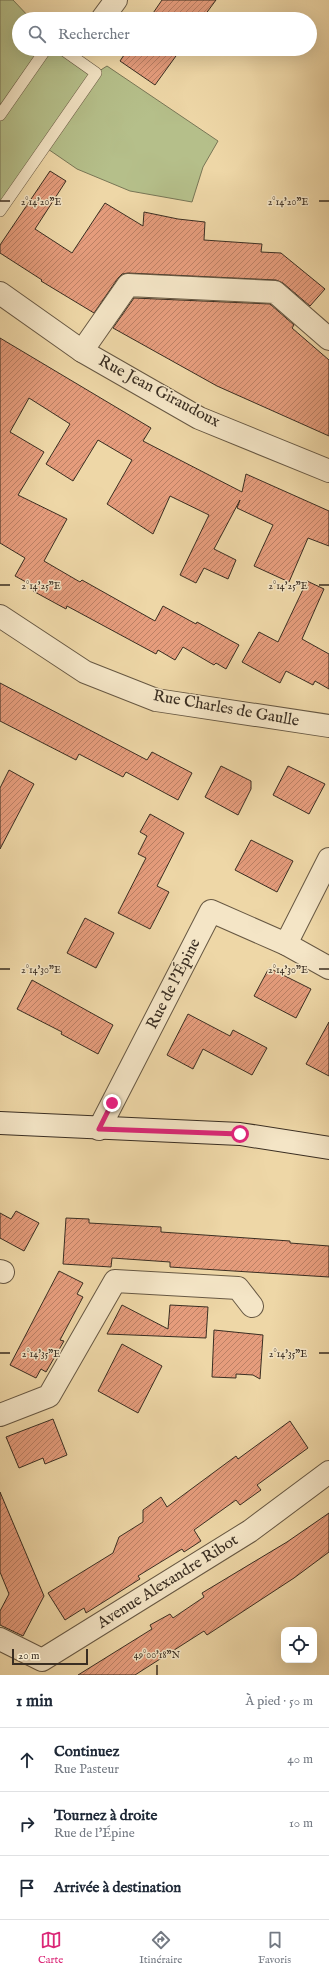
<!DOCTYPE html>
<html lang="fr">
<head>
<meta charset="utf-8">
<style>
  :root { --surface:#fff; --page:#f6f6f7; --text:#1f2937; --muted:#747a83; --line:#e0e1e3; --accent:#db2777 }
  body { margin:0; font-family:"IM FELL English",serif; background:var(--page); color:var(--text) }
  .controls { position:absolute; right:12px; bottom:12px; display:grid; overflow:hidden; border-radius:8px; box-shadow:0 4px 16px #0002 }
  .controls button { width:36px; height:36px; display:grid; place-items:center; padding:0; border:0; border-bottom:1px solid var(--line); background:var(--surface); color:var(--text); font:20px sans-serif }
  .scale { position:absolute; left:12px; bottom:10px; width:76px; box-sizing:border-box; padding-left:4px; border:2px solid #3a2e22; border-top:0; font-size:11px; line-height:14px; white-space:nowrap; color:#3a2e22; -webkit-text-stroke:3px #f4e5c6; paint-order:stroke }
  .stop { position:absolute; width:12px; height:12px; margin:-9px; border:3px solid #db2777; border-radius:50%; background:#fff }
  .stop.end { background:#db2777; border-color:#fff; box-shadow:0 1px 4px #0008 }
  .list { margin:0; padding:0; list-style:none }
  h2 { display:flex; justify-content:space-between; align-items:center; height:52px; margin:0; padding:0 16px; font-size:17px }
  h2 small { font-size:13px; font-weight:400; color:var(--muted) }
  .list li { display:grid; grid-template-columns:26px 1fr auto; gap:12px; align-items:center; box-sizing:border-box; height:64px; padding:0 16px; border-top:1px solid var(--line) }
  .list b { display:block; font-size:15px; white-space:nowrap }
  .list p { margin:0; font-size:13px; white-space:nowrap; color:var(--muted) }
  .list em { font-size:13px; font-style:normal; color:var(--muted) }
  .icon { flex:none; width:22px; height:22px; fill:none; stroke:currentColor; stroke-width:2; stroke-linecap:round; stroke-linejoin:round }
  .map { position:relative; flex:none; width:329px; height:1675px; overflow:hidden }
  .search { position:absolute; background:var(--surface); box-shadow:0 4px 16px #0002; left:12px; right:12px; top:12px; height:44px; display:flex; align-items:center; gap:10px; box-sizing:border-box; padding:0 14px; border-radius:22px; color:var(--muted); font-size:15px }
  .sheet { height:244px; background:var(--surface) }
  nav { display:flex; justify-content:space-around; align-items:center; box-sizing:border-box; height:56px; border-top:1px solid var(--line); background:var(--surface); font-size:11px; color:var(--muted) }
  nav a { display:grid; justify-items:center; gap:2px }
  nav .on { color:var(--accent) }
  .map>svg:first-child { display:block }
  .green { fill:#b5bf8a; stroke:#787656 }
  .building { fill:url(#building-hatch); stroke:#3a2e22 }
  .lines { fill:none; stroke-linecap:round; stroke-linejoin:round }
  .lane-casing { stroke:#675843; stroke-width:12 }
  .street-casing { stroke:#675843; stroke-width:24 }
  .secondary-casing { stroke:#3a2e22; stroke-width:24 }
  .lane { stroke:#f4e5c6; stroke-width:11 }
  .street { stroke:#f4e5c6; stroke-width:22 }
  .secondary { stroke:#f4e5c6; stroke-width:22 }
  .route { stroke:#db2777; stroke-width:5 }
  .ticks { fill:none; stroke:#3a2e22; stroke-width:1.5 }
  .labels { text-anchor:middle; dominant-baseline:central; stroke-width:3; stroke-linejoin:round; paint-order:stroke }
  .street-label { font-size:16px; fill:#3a2e22; stroke:#f4e5c6 }
  .ticks-label { font-size:10px; text-anchor:middle; fill:#3a2e22; stroke:#f4e5c6; stroke-width:3; stroke-linejoin:round; paint-order:stroke }
</style>
</head>
<body>
<div class="map">
<svg width="329" height="1675" viewBox="0 0 329 1675">
  <defs>
    <pattern id="building-hatch" width="6" height="6" patternUnits="userSpaceOnUse"><rect width="6" height="6" fill="#e59c7c"/><path d="M-1 1l2-2M0 6l6-6M5 7l2-2" fill="none" stroke="#bb8065"/></pattern>
  </defs>
  <rect width="100%" height="100%" fill="#eed7a7"/>
  <filter id="stains"><feTurbulence type="fractalNoise" baseFrequency=".005" numOctaves="4"/><feColorMatrix values="0 0 0 0 .2 0 0 0 0 .09 0 0 0 0 .02 0 0 0 .5 -.17"/></filter>
  <radialGradient id="worn" r=".72"><stop offset=".6" stop-color="#630" stop-opacity="0"/><stop offset="1" stop-color="#630" stop-opacity=".3"/></radialGradient>
  <!-- green -->
  <polygon class="green" points="0,0 13,0 31,19 19,19 19,49 62,49 96,73 107,66 218,141 203,167 192,202 130,191 77,169 45,147 0,210 0,115 5,109 0,103"/>
  <!-- building -->
  <g class="building">
    <polygon points="162,0 216,0 202,19 149,19"/>
    <polygon points="128,49 181,49 155,85 120,61"/>
    <polygon points="50,171 66,181 35,229 72,253 105,203 143,226 144,212 178,219 205,222 204,240 262,244 261,252 281,253 325,289 310,306 283,283 276,280 128,273 122,274 118,278 94,313 41,281 42,280 0,253 0,245"/>
    <polygon points="134,298 270,304 294,325 292,328 329,360 329,436 217,386 113,328"/>
    <polygon points="0,338 151,428 143,441 242,492 246,474 329,511 329,546 308,538 289,582 254,566 273,525 237,508 240,500 214,549 236,560 228,579 204,568 196,583 180,575 209,515 170,496 153,534 107,504 132,460 98,440 73,481 46,464 70,424 29,398 10,432 44,452 18,495 67,519 44,561 80,582 82,580 155,621 163,606 196,624 197,622 239,645 226,669 216,663 214,665 183,647 175,660 158,650 156,654 67,606 66,609 33,591 35,587 15,576 25,558 0,543"/>
    <polygon points="307,581 324,589 302,639 329,654 329,689 315,681 313,685 286,671 280,683 242,662 259,632 278,642"/>
    <polygon points="0,683 147,760 152,752 192,773 178,800 126,772 123,777 79,754 76,760 0,721"/>
    <polygon points="221,766 251,781 251,789 238,815 205,797"/>
    <polygon points="288,766 325,784 309,814 273,795"/>
    <polygon points="9,770 34,784 0,849 0,788"/>
    <polygon points="150,814 184,833 157,886 169,892 150,929 118,913 146,858 138,854 147,836 140,832"/>
    <polygon points="251,840 293,861 277,892 235,870"/>
    <polygon points="85,918 114,933 96,968 67,953"/>
    <polygon points="269,968 311,989 296,1018 254,996"/>
    <polygon points="32,980 113,1025 98,1054 61,1034 62,1032 17,1009"/>
    <polygon points="188,1014 230,1036 233,1030 267,1048 252,1075 203,1049 193,1069 167,1055"/>
    <polygon points="329,1022 329,1076 306,1064"/>
    <polygon points="16,1211 39,1223 24,1251 0,1238 0,1213 11,1219"/>
    <polygon points="66,1218 89,1219 89,1223 161,1227 161,1232 290,1241 290,1243 329,1246 329,1277 170,1267 170,1262 112,1258 111,1267 63,1264"/>
    <polygon points="59,1271 83,1283 77,1294 83,1297 60,1340 64,1341 46,1372 41,1369 36,1378 10,1365"/>
    <polygon points="122,1305 168,1329 170,1305 208,1307 206,1338 107,1334"/>
    <polygon points="214,1330 263,1335 260,1379 253,1375 236,1374 236,1378 212,1377"/>
    <polygon points="122,1344 162,1366 138,1413 98,1391"/>
    <polygon points="53,1419 67,1455 45,1464 43,1458 19,1468 6,1437"/>
    <polygon points="290,1421 308,1448 257,1485 261,1490 240,1505 236,1500 194,1530 201,1541 184,1552 182,1549 138,1576 140,1579 86,1613 84,1608 65,1620 48,1593 113,1553 119,1537 143,1522 143,1510 161,1497 167,1507 236,1456 238,1459"/>
    <polygon points="0,1492 44,1596 23,1636 0,1625 0,1611 9,1594 0,1572"/>
    <polygon points="329,1513 329,1552 294,1578 207,1635 204,1631 135,1675 78,1675 152,1629 150,1625 170,1614 173,1618 204,1597 202,1593 287,1542"/>
  </g>
  <g class="lines">
    <!-- lane casing -->
    <g class="lane-casing">
      <g id="lane">
        <polyline points="0,115 46,49"/>
        <polyline points="0,211 96,73 62,49"/>
      </g>
    </g>
    <!-- street casing -->
    <g class="street-casing">
      <g id="street">
        <polyline points="102,19 116,0"/>
        <polyline points="0,293 82,351 199,418 329,471"/>
        <polyline points="82,351 128,285 275,292 329,339"/>
        <polyline points="0,616 85,672 156,700 329,726"/>
        <polyline points="286,944 329,968"/>
        <polyline points="99,1129 211,911 286,944 329,859"/>
        <polyline points="0,1271 3,1272"/>
        <polyline points="0,1415 49,1396 115,1281 238,1288 252,1306"/>
        <polyline points="0,1639 42,1660 250,1531 329,1472"/>
      </g>
    </g>
    <!-- secondary casing -->
    <g class="secondary-casing">
      <polyline id="secondary" points="0,1123 240,1134 329,1148"/>
    </g>
    <!-- lane -->
    <use href="#lane" class="lane"/>
    <!-- street -->
    <use href="#street" class="street"/>
    <!-- secondary -->
    <use href="#secondary" class="secondary"/>
  </g>
  <g class="lines">
    <!-- route -->
    <polyline class="route" points="112,1103 99,1129 240,1134"/>
  </g>
  <!-- ticks -->
  <path class="ticks" d="M0,201H10M319,201H329M0,585H10M319,585H329M0,969H10M319,969H329M0,1353H10M319,1353H329M157,1665V1675"/>
  <g class="labels">
    <!-- street labels -->
    <g class="street-label">
      <text transform="translate(159 392) rotate(28)">Rue Jean Giraudoux</text>
      <text transform="translate(226 709) rotate(10)">Rue Charles de Gaulle</text>
      <text transform="translate(174 984) rotate(-63)">Rue de l'Épine</text>
      <text transform="translate(168 1582) rotate(-32)">Avenue Alexandre Ribot</text>
    </g>
  </g>
  <g class="ticks-label">
    <text x="41" y="205">2°14'20"E</text>
    <text x="288" y="205">2°14'20"E</text>
    <text x="288" y="589">2°14'25"E</text>
    <text x="41" y="589">2°14'25"E</text>
    <text x="288" y="973">2°14'30"E</text>
    <text x="41" y="973">2°14'30"E</text>
    <text x="41" y="1357">2°14'35"E</text>
    <text x="288" y="1357">2°14'35"E</text>
    <text x="157" y="1658">49°00'18"N</text>
  </g>
  <rect width="100%" height="100%" filter="url(#stains)"/>
  <rect width="100%" height="100%" fill="url(#worn)"/>
</svg>
<div class="controls">
<button><svg class="icon" aria-label="locate" viewBox="0 0 24 24"><circle cx="12" cy="12" r="6"/><path d="M12 2v4M12 18v4M2 12h4M18 12h4"/></svg></button>
</div>
<div class="scale">20 m</div>
<div class="stop" style="left:240px;top:1134px"></div>
<div class="stop end" style="left:112px;top:1103px"></div>
<div class="search"><svg class="icon" aria-label="search" viewBox="0 0 24 24"><circle cx="10" cy="10" r="6"/><path d="M15 15l6 6"/></svg>Rechercher</div>
</div>
<section class="sheet">
<h2>1 min<small>À pied · 50 m</small></h2>
<ul class="list">
<li><svg class="icon" aria-label="ahead" viewBox="0 0 24 24"><path d="M12 20V5M6 11l6-6 6 6"/></svg><div><b>Continuez</b><p>Rue Pasteur</p></div><em>40 m</em></li>
<li><svg class="icon" aria-label="right" viewBox="0 0 24 24"><path d="M7 20v-9h11M14 6l5 5-5 5"/></svg><div><b>Tournez à droite</b><p>Rue de l'Épine</p></div><em>10 m</em></li>
<li><svg class="icon" aria-label="arrive" viewBox="0 0 24 24"><path d="M6 21V4h12l-3 4 3 4H6"/></svg><div><b>Arrivée à destination</b></div></li>
</ul>
</section>
<nav>
<a class="on"><svg class="icon" aria-label="map" viewBox="0 0 24 24"><path d="M3 6l6-2 6 2 6-2v14l-6 2-6-2-6 2zM9 4v14M15 6v14"/></svg>Carte</a>
<a><svg class="icon" aria-label="directions" viewBox="0 0 24 24"><path d="M12 3l9 9-9 9-9-9zM9 14v-3h6M13 9l2 2-2 2"/></svg>Itinéraire</a>
<a><svg class="icon" aria-label="saved" viewBox="0 0 24 24"><path d="M7 4h10v16l-5-4-5 4z"/></svg>Favoris</a>
</nav>
</body>
</html>
